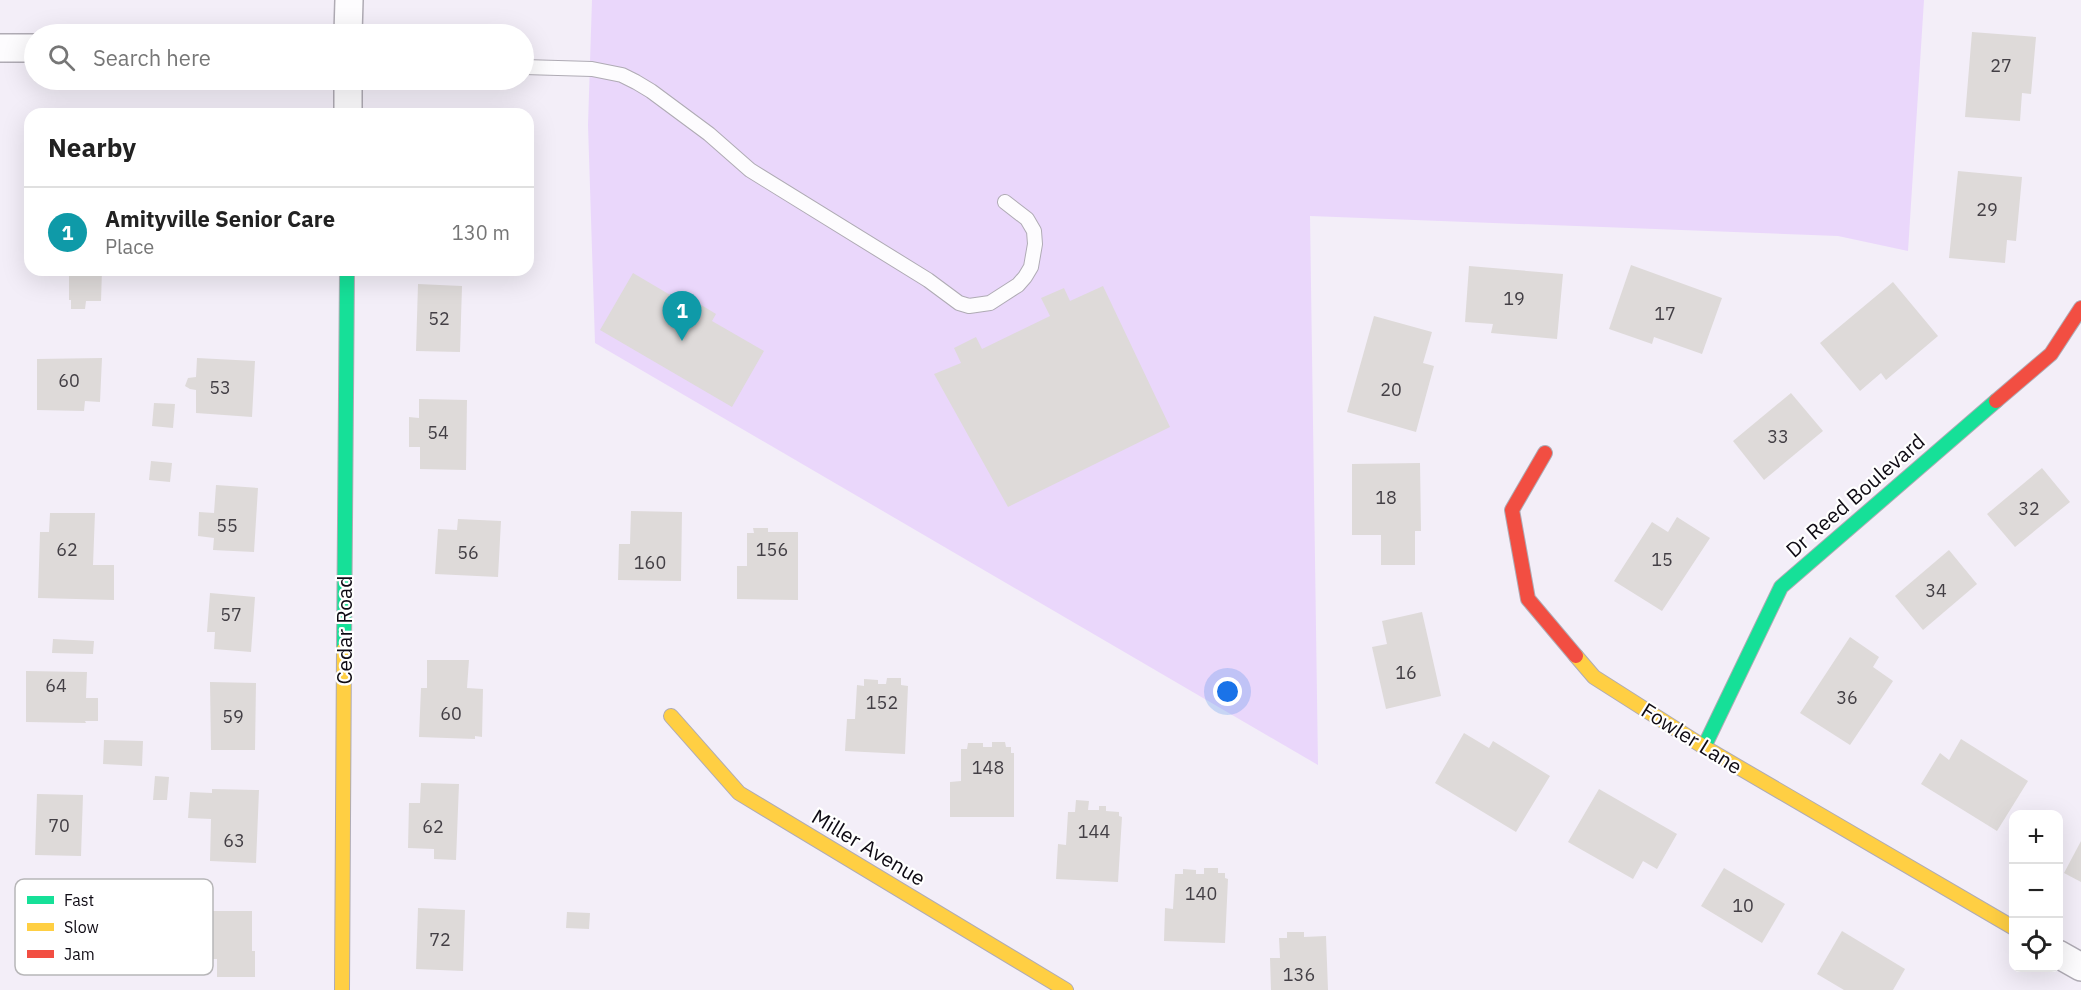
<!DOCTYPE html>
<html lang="en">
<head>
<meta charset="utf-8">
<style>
  :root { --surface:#fff; --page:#f6f6f6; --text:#222; --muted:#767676; --line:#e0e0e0; --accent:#5f5a64 }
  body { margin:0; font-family:"IBM Plex Sans",sans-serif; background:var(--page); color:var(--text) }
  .controls { position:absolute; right:18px; bottom:18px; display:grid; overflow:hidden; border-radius:12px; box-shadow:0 6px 24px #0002 }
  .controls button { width:54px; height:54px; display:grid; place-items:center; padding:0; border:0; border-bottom:2px solid var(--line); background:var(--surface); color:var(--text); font:30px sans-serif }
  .you { position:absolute; left:1228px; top:692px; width:21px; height:21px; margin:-15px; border:4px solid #fff; border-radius:50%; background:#1a73e8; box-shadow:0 0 0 9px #1a73e833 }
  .badge { display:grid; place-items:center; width:39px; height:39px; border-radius:50%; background:var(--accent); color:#fff; font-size:20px; font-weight:700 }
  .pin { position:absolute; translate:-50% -50px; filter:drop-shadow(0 2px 3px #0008) }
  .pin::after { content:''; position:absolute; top:32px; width:21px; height:18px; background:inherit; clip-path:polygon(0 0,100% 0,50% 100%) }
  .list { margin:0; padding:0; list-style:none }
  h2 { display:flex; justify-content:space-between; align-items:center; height:78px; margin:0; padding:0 24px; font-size:26px }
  h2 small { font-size:20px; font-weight:400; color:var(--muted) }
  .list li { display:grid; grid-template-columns:39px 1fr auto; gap:18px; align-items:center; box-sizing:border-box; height:90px; padding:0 24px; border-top:2px solid var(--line) }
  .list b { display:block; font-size:22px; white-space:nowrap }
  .list p { margin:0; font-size:20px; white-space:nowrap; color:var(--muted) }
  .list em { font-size:20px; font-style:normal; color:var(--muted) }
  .icon { flex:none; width:33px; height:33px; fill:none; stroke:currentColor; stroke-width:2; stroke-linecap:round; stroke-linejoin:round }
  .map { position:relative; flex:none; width:2081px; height:990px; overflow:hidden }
  .search { position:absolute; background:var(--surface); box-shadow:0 6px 24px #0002; left:24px; top:24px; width:510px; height:66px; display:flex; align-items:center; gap:15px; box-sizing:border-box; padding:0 21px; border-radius:33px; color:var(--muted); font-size:22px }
  .panel { position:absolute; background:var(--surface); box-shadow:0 6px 24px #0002; left:24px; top:108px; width:510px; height:168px; border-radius:18px }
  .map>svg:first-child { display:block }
  .green { fill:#ead7fb }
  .building { fill:#dedad9 }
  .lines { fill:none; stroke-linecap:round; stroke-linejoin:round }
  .lane-casing { stroke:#afabb4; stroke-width:16 }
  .street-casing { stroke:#afabb4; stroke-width:30 }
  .fast-casing { stroke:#afabb4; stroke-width:16 }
  .slow-casing { stroke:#afabb4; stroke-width:16 }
  .jam-casing { stroke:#afabb4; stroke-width:16 }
  .lane { stroke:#fdfcfe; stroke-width:14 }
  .street { stroke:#fdfcfe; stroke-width:27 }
  .fast { stroke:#16e098; stroke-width:14 }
  .slow { stroke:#ffcf43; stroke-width:14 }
  .jam { stroke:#f24e42; stroke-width:14 }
  .labels { text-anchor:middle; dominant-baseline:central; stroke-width:4.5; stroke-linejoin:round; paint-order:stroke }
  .number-label { font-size:18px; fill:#433f45 }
  .street-label { font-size:21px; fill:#0f0b14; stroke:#fff }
  .key { fill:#fff; stroke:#b7b6b8; stroke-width:1.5 }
  .key-label { font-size:16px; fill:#0f0b14 }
</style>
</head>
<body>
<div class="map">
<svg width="2081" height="990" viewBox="0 0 2081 990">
  <rect width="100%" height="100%" fill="#f3eef8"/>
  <!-- green -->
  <polygon class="green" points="592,0 1924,0 1908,251 1838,236 1310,216 1318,765 595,343 588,125"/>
  <!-- building -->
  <g class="building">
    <polygon points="1972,32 2036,37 2031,94 2022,93 2020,121 1965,117"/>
    <polygon points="1958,171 2022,177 2016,241 2007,240 2005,263 1949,258"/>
    <polygon points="1631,265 1722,298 1702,354 1654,337 1652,344 1609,329"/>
    <polygon points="1469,266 1563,274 1557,339 1491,333 1493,324 1465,322"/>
    <polygon points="74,270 102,270 101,301 86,301 85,309 71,309 71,300 69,300 69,275 74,275"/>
    <polygon points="633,273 694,309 698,303 716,314 712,321 764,351 732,407 600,330"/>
    <polygon points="1893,282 1938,336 1886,380 1881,373 1860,391 1820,343"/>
    <polygon points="418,284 462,286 460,352 416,351"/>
    <polygon points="1103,286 1170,427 1008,507 934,374 961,363 954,348 976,337 982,349 1050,316 1041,298 1064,288 1070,301"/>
    <polygon points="1374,316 1432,332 1423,363 1434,366 1416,432 1347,412"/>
    <polygon points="102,358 100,402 85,401 84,411 37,410 37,359"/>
    <polygon points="197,358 255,361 252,417 196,413 196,390 190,389 185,386 188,378 196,377"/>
    <polygon points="1791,393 1823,431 1764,480 1733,441"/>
    <polygon points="419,399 467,400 466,470 420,469 420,447 409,447 409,417 419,418"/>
    <polygon points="154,403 175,404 173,428 152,426"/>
    <polygon points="151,461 172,463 170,482 149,480"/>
    <polygon points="1420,463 1421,531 1415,531 1415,565 1381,565 1381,535 1352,535 1352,464"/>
    <polygon points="2042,468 2070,502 2015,547 1987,514"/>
    <polygon points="216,485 258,488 254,552 213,550 214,538 198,536 199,512 214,513"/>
    <polygon points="631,511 682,512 681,581 618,580 619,544 630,544"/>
    <polygon points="50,513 95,513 93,565 114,565 114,600 38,598 40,532 49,532"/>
    <polygon points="1677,517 1710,538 1662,611 1614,581 1652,522 1668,532"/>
    <polygon points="458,519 501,521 498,577 435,574 438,529 457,530"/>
    <polygon points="753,528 768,528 768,532 798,532 798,600 737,599 737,566 747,566 747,533 754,533"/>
    <polygon points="1949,550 1977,584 1923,630 1895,596"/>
    <polygon points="210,593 255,597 251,652 214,649 215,632 207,632"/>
    <polygon points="1422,612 1441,696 1386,709 1372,647 1387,644 1382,621"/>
    <polygon points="1850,637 1879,657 1873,667 1893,681 1850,745 1800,713"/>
    <polygon points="53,639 94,641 93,654 52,653"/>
    <polygon points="427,660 469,660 467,688 483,689 482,737 475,736 475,739 419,737 421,688 427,688"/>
    <polygon points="26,671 87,672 86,698 98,698 98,721 85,721 86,723 26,722"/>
    <polygon points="887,678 901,678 901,685 908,686 905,754 845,751 847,719 855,719 857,685 864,686 864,679 878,680 878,684 886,684"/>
    <polygon points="210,682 256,683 255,750 211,750"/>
    <polygon points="1464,733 1489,748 1493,741 1550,776 1516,832 1435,783"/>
    <polygon points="1961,739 2028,781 1997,831 1921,784 1940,753 1949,760"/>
    <polygon points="104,740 143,741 142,766 103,764"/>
    <polygon points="992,742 1005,742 1006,747 1011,747 1011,753 1014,753 1014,817 950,817 950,782 961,781 961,749 967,749 968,743 983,743 983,747 992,747"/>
    <polygon points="155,776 169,777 167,800 153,800"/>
    <polygon points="421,783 459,784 456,860 434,859 434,849 408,848 409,803 420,803"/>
    <polygon points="212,789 259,790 256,863 210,861 211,819 188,818 190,792 212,793"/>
    <polygon points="1599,789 1677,834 1657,869 1643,861 1633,879 1568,842"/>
    <polygon points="37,794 83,795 81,856 35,855"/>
    <polygon points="1076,800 1089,801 1088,810 1099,810 1099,806 1106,806 1106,811 1119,812 1119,816 1122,817 1118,882 1056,879 1058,844 1066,845 1068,812 1075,812"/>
    <polygon points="2081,841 2081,882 2064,873"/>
    <polygon points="1204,868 1218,868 1218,873 1225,873 1225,878 1228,879 1225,943 1164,941 1165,908 1173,909 1175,874 1183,874 1183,869 1196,870 1196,874 1204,874"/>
    <polygon points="1724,868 1785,904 1762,943 1701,906"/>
    <polygon points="418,908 465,910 463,971 416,969"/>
    <polygon points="181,911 252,911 252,951 255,951 255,977 217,977 217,959 180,959"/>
    <polygon points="567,912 590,913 589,929 566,928"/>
    <polygon points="1842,931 1905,969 1893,990 1844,990 1817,974"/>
    <polygon points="1287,932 1304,932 1304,937 1326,936 1328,990 1271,990 1270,958 1280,958 1279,938 1287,938"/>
  </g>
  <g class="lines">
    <!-- lane casing -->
    <g class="lane-casing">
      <polyline id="lane" points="524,67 592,69 622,75 636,82 651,91 709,134 750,170 928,280 959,303 969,306 990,303 1018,285 1025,277 1031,267 1035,244 1034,231 1027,219 1005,202"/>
    </g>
    <!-- street casing -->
    <g class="street-casing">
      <g id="street">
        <polyline points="348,34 349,0"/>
        <polyline points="0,48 34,48"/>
        <polyline points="348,114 348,80"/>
        <polyline points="2058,954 2081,967"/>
      </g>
    </g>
    <!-- fast casing -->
    <g class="fast-casing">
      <g id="fast">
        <polyline points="344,649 347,270"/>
        <polyline points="1704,747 1781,587 1996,401"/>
      </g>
    </g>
    <!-- slow casing -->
    <g class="slow-casing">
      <g id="slow">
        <polyline points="1576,656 1594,677 1704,747 2014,928"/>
        <polyline points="671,716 739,793 1066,990"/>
        <polyline points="342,990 344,649"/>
      </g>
    </g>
    <!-- jam casing -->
    <g class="jam-casing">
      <g id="jam">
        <polyline points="1996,401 2051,354 2081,308"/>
        <polyline points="1545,453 1512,510 1528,599 1576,656"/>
      </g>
    </g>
    <!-- lane -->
    <use href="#lane" class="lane"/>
    <!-- street -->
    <use href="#street" class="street"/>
    <!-- fast -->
    <use href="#fast" class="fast"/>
    <!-- slow -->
    <use href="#slow" class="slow"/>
    <!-- jam -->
    <use href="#jam" class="jam"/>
  </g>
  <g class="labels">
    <!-- number labels -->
    <g class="number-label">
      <text x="2001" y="65">27</text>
      <text x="1987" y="209">29</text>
      <text x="1514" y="298">19</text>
      <text x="1665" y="313">17</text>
      <text x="439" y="318">52</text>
      <text x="69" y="380">60</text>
      <text x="220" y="387">53</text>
      <text x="1391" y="389">20</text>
      <text x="438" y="432">54</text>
      <text x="1778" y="436">33</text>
      <text x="1386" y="497">18</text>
      <text x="2029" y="508">32</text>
      <text x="227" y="525">55</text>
      <text x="67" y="549">62</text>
      <text x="772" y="549">156</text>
      <text x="468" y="552">56</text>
      <text x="1662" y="559">15</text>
      <text x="650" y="562">160</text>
      <text x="1936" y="590">34</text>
      <text x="231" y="614">57</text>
      <text x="1406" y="672">16</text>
      <text x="56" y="685">64</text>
      <text x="1847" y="697">36</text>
      <text x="882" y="702">152</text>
      <text x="451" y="713">60</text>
      <text x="233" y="716">59</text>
      <text x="988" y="767">148</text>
      <text x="59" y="825">70</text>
      <text x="433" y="826">62</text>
      <text x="1094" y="831">144</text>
      <text x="234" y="840">63</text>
      <text x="1201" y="893">140</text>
      <text x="1743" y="905">10</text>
      <text x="440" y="939">72</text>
      <text x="1299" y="974">136</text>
    </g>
    <!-- street labels -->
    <g class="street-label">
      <text transform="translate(1855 495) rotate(-41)">Dr Reed Boulevard</text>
      <text transform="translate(344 630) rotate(-90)">Cedar Road</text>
      <text transform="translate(1692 738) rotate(32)">Fowler Lane</text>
      <text transform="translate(869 847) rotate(31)">Miller Avenue</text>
    </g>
  </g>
  <!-- legend -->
  <rect x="15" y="879" width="198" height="96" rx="9" class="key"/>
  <rect x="27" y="896" width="27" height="8" fill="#16e098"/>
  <rect x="27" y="923" width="27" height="8" fill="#ffcf43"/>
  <rect x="27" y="950" width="27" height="8" fill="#f24e42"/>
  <g class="key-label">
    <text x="64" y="906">Fast</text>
    <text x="64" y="933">Slow</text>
    <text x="64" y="960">Jam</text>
  </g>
</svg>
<div class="controls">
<button>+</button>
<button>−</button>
<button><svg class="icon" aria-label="locate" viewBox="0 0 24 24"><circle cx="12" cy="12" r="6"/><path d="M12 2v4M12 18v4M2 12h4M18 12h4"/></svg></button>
</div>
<div class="you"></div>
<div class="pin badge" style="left:682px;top:341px;background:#0f9aa8">1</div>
<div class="search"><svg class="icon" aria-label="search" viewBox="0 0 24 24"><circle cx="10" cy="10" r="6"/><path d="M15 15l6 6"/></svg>Search here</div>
<section class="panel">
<h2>Nearby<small></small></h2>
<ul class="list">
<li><span class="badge" style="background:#0f9aa8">1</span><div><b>Amityville Senior Care</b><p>Place</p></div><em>130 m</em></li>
</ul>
</section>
</div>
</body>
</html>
